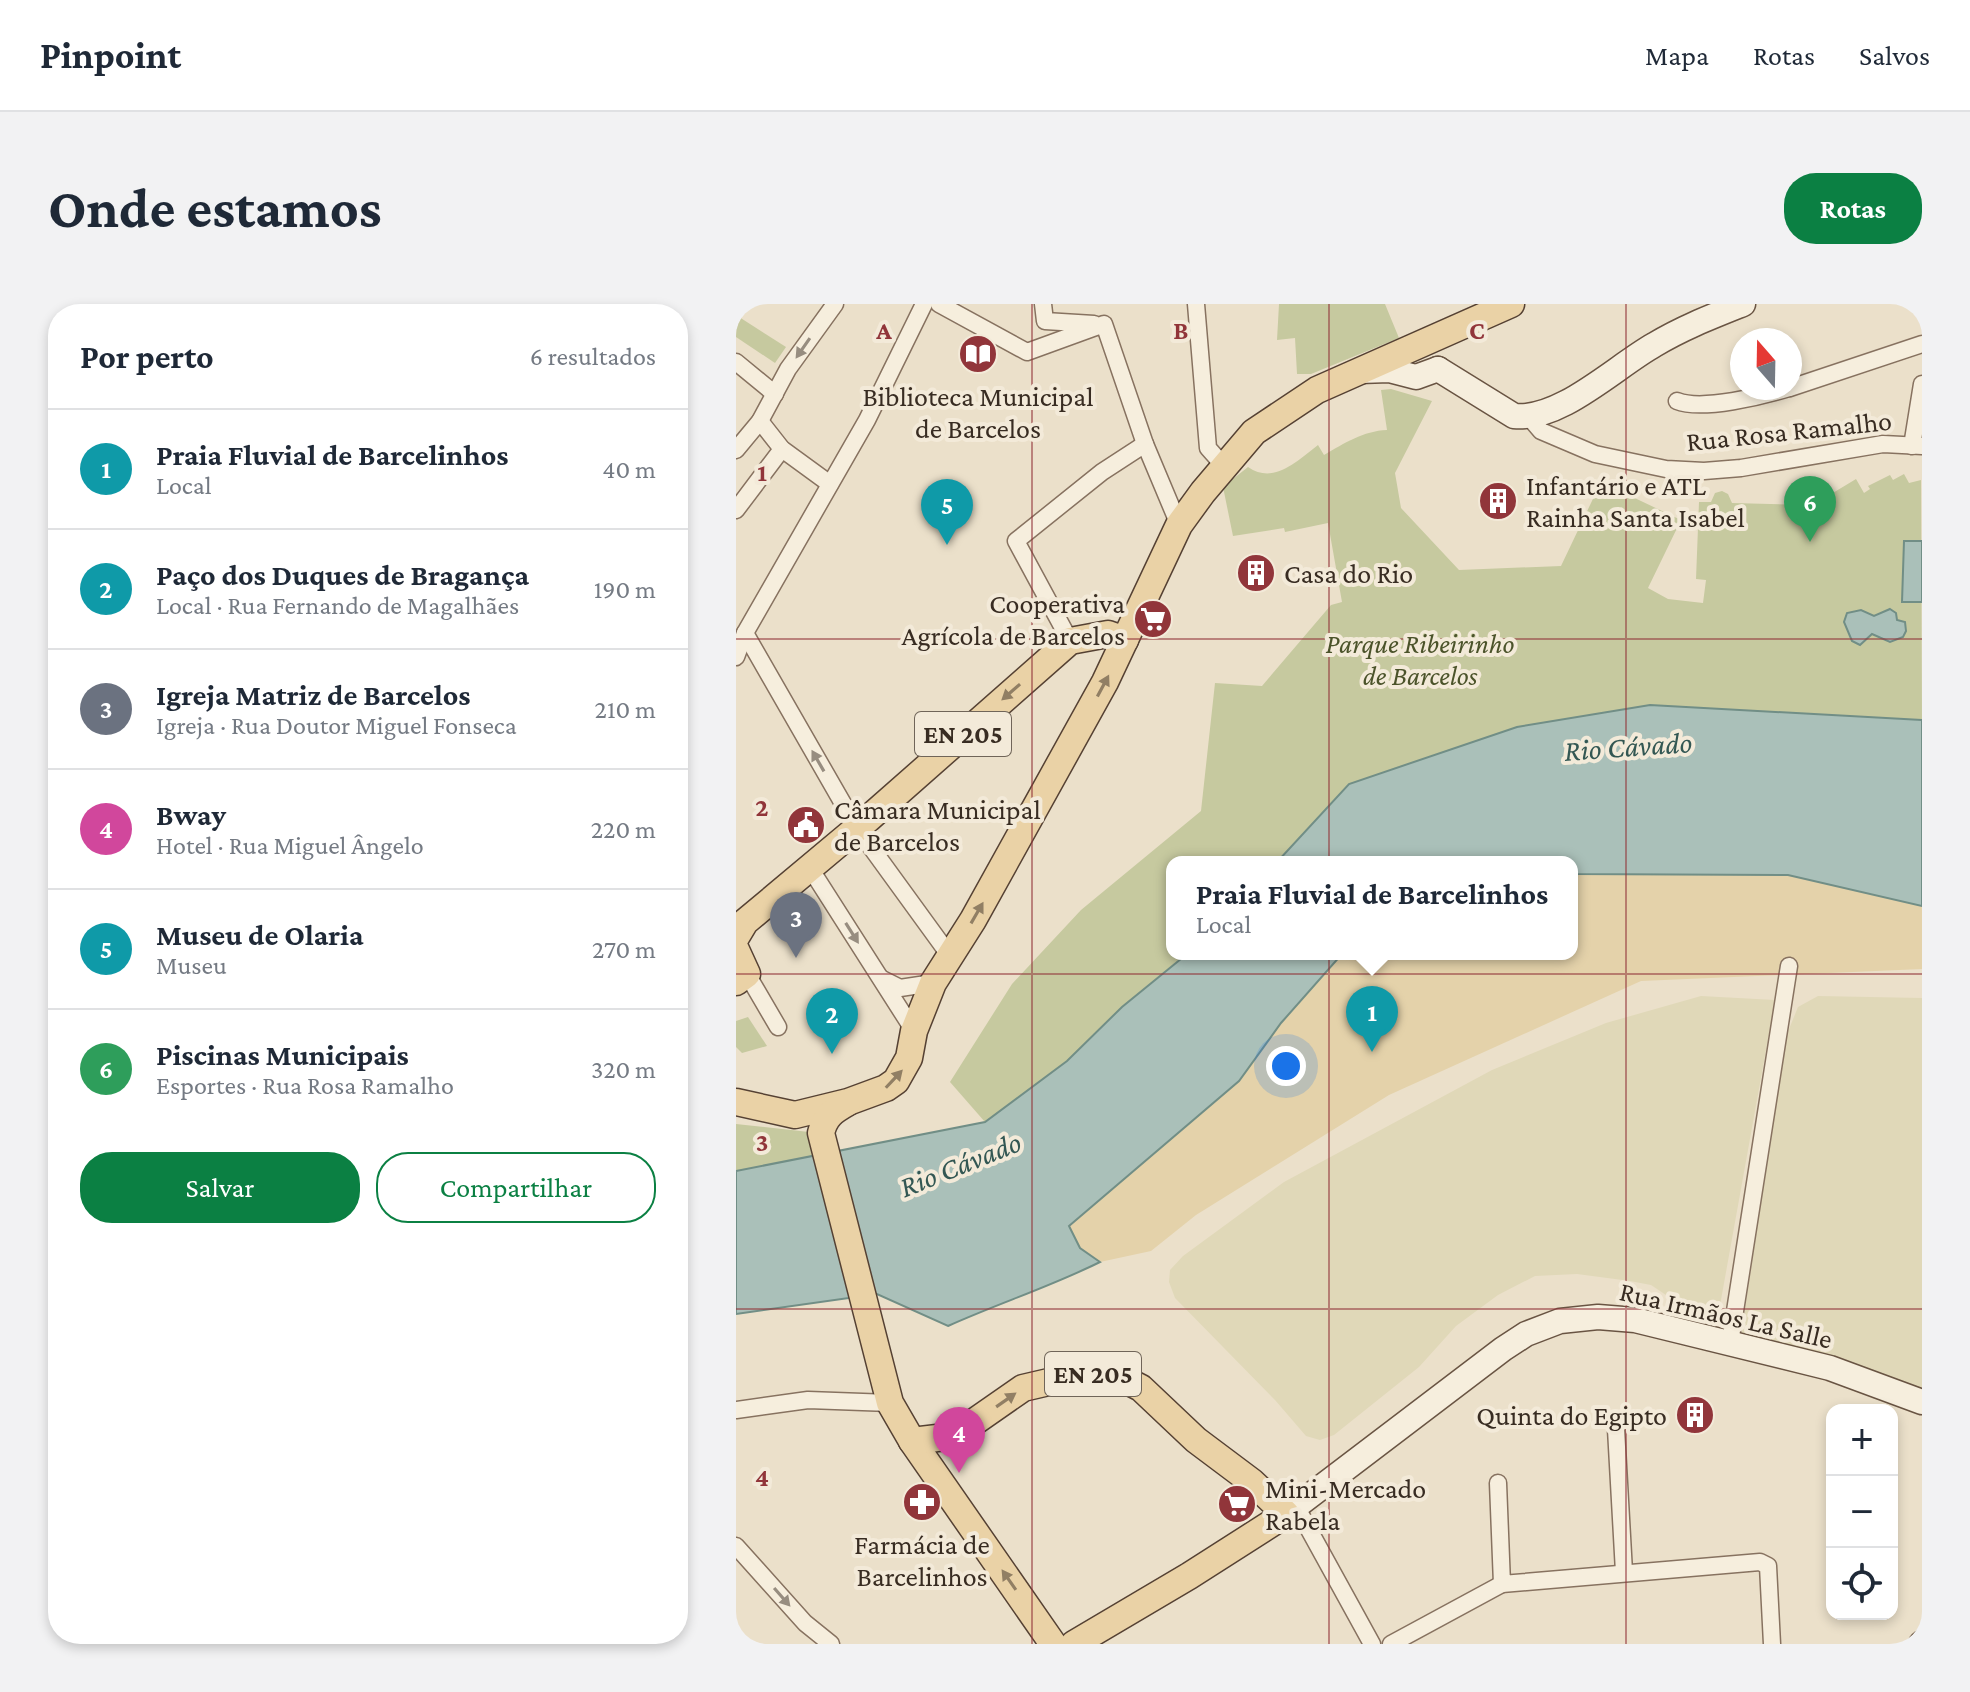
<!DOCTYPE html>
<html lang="pt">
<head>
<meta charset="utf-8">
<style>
  :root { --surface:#fff; --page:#f2f2f3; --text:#1f2937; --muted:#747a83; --line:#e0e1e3; --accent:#0b8043 }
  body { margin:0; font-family:"Crimson Pro",serif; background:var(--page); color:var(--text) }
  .controls { position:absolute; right:24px; bottom:24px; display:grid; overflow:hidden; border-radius:16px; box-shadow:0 4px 12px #0003 }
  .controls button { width:72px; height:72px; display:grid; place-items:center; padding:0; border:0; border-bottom:2px solid var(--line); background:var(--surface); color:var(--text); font:40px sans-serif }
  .compass { position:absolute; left:994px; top:24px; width:72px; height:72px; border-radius:50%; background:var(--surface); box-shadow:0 4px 12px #0003; rotate:340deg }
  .you { position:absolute; left:550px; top:762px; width:28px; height:28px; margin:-20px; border:6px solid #fff; border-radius:50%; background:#1a73e8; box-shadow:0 0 0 12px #1a73e833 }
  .badge { display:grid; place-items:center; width:52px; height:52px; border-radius:50%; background:var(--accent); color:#fff; font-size:26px; font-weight:700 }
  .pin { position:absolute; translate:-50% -66px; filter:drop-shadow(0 2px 4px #0008) }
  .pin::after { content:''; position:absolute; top:42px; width:28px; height:24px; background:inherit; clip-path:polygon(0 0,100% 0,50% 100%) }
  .popup { position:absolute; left:430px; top:552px; width:412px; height:104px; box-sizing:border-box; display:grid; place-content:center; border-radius:16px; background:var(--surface); filter:drop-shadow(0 2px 6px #0005); font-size:26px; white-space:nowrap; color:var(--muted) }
  .popup b { font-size:30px; color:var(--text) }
  .popup::after { content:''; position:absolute; left:50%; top:100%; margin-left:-16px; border:16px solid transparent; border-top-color:var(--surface) }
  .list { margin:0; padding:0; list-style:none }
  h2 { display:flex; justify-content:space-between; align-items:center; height:104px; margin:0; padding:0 32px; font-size:34px }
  h2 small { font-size:26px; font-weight:400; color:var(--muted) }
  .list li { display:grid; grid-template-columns:52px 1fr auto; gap:24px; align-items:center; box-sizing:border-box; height:120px; padding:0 32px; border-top:2px solid var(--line) }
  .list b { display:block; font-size:30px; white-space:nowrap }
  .list p { margin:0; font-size:26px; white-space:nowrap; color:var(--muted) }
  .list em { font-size:26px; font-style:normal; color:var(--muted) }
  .actions { display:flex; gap:16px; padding:24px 32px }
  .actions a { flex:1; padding:18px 0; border:2px solid var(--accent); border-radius:32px; text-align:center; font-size:28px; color:var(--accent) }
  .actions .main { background:var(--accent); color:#fff }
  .icon { flex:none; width:44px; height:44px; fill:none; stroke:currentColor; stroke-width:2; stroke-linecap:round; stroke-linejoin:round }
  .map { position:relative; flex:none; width:1186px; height:1340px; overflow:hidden; border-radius:32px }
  header { display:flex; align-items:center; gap:48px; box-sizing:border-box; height:112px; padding:0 40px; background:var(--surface); border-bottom:2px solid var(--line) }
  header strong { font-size:38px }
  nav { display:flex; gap:44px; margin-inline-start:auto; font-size:28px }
  .intro { display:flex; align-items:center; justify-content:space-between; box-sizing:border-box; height:192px; padding:0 48px }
  h1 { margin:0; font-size:56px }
  .button { padding:20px 36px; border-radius:32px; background:var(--accent); color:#fff; font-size:28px; font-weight:700 }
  main { display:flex; gap:48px; padding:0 48px }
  aside { flex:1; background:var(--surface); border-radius:32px; box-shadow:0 4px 12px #0003 }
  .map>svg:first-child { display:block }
  .farmland { fill:#e0d8b8 }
  .green { fill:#c6c99f }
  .sand { fill:#e4d2aa }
  .water { fill:#aac0b9; stroke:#718e86; stroke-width:2 }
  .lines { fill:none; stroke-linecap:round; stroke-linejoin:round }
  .street-casing { stroke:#877260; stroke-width:19 }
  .secondary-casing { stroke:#695443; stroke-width:27 }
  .primary-casing { stroke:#554133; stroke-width:29 }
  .street { stroke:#f6eedd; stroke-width:16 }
  .secondary { stroke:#f6eedd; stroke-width:24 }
  .primary { stroke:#ead2a6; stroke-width:26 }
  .oneway { fill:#978d80 }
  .oneway2 { fill:#917f64 }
  .grid { fill:none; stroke:#91353a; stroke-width:2; stroke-opacity:0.55 }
  .labels { text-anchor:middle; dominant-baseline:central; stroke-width:8; stroke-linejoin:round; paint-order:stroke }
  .shield { fill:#f3ead9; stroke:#706559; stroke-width:2 }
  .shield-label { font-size:26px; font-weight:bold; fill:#382c22 }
  .poi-label { font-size:28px; fill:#382c22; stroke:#f3ead9; text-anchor:start }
  .street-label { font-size:28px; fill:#382c22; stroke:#f3ead9 }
  .park-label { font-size:28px; font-style:italic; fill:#4b532a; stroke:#f3ead9 }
  .water-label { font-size:30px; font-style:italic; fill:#335753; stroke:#f3ead9 }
  .grid-label { font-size:26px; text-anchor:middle; font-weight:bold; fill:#91353a; stroke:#f3ead9; stroke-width:8; stroke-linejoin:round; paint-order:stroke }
</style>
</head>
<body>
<header>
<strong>Pinpoint</strong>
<nav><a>Mapa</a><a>Rotas</a><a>Salvos</a></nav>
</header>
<div class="intro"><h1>Onde estamos</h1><a class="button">Rotas</a></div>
<main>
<aside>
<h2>Por perto<small>6 resultados</small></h2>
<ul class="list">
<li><span class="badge" style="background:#0f9aa8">1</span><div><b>Praia Fluvial de Barcelinhos</b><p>Local</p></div><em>40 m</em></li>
<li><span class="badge" style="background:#0f9aa8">2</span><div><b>Paço dos Duques de Bragança</b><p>Local · Rua Fernando de Magalhães</p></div><em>190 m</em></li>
<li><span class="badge" style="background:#6b7280">3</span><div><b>Igreja Matriz de Barcelos</b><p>Igreja · Rua Doutor Miguel Fonseca</p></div><em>210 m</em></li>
<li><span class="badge" style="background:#d1479c">4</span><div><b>Bway</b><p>Hotel · Rua Miguel Ângelo</p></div><em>220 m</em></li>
<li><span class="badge" style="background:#0f9aa8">5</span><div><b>Museu de Olaria</b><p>Museu</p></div><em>270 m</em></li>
<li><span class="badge" style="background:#2e9e5b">6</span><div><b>Piscinas Municipais</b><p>Esportes · Rua Rosa Ramalho</p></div><em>320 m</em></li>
</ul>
<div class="actions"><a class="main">Salvar</a><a>Compartilhar</a></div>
</aside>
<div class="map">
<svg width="1186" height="1340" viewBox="0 0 1186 1340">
  <rect width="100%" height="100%" fill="#ebe0ca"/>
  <!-- farmland -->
  <g class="farmland">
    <polygon points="965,692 1039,696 983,1007 951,1005 915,981 894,977 841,970 799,972 762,991 720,1022 683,1063 598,1131 584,1136 570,1132 539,1096 439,994 433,978 434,966 447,952 548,878 756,766 870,719"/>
    <polygon points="1082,692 1186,694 1186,1088 1159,1074 1005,1032 1049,735 1062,703"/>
  </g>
  <!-- green -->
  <g class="green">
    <polygon points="543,0 649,0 663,34 575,70 561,70 559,34 541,36"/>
    <polygon points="0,11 50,43 39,59 0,33"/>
    <path d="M655,85L696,97L659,169L665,204L723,266L825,262L865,178L945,216L912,284L932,295L967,299L970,276L960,275L963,198H975L979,189L986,187L992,190L996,199L1077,201L1120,175L1128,189L1134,185L1132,182L1154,171L1157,176L1168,170L1173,179L1185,176L1186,416L914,401L781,423L613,480L541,558H436V650H450L386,703L331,757L249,818L214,778L276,680L345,606L465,507L479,379L526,382L595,301L606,298L592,219L549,228L548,224L497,232L487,183L512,163C538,181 561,157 582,141L588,151C609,139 627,127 651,126L645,86Z"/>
    <polygon points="12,713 31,742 6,749 0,743 0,717"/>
    <polygon points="0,820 73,828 83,851 0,867"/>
  </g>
  <!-- sand -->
  <polygon class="sand" points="836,570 1052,571 1186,602 1186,665 905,677 653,791 460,911 415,947 364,958 344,944 332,922 503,777 545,719 606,650 836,650"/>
  <!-- water -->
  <g class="water">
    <polygon points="1168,237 1186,237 1186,298 1166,298"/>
    <polygon points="1154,305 1160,309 1161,316 1169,318 1170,327 1167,333 1154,338 1136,330 1124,341 1116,337 1108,318 1111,309 1125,306 1138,312"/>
    <polygon points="914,401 1186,416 1186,602 1052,571 836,570 836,558 541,558 613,480 781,423"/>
    <path d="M451,650H606L545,719L503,777L333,922L344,944L364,958C314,983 263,999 212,1022L141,990L0,1010V867L249,818L331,757L386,703Z"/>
  </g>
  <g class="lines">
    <!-- street casing -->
    <g class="street-casing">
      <g id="street">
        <polyline points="203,0 291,48 368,20 409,140 443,221"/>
        <polyline points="307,0 309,17 358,20"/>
        <polyline points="460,0 472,144 488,162"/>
        <polyline points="0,58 39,90"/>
        <polyline points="1054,84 1186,40"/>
        <path d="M941,97C966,107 1027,92 1053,84"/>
        <polyline points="793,113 805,127 859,150 930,165 968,167 1005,164 1147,140 1186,142"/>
        <polyline points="24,117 46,145 94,180"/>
        <polyline points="1176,142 1186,80"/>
        <polyline points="0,146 24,117 52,65 99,0"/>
        <polyline points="0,206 46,145"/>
        <polyline points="9,329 121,524 214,652"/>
        <polyline points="334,337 280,237 366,168 409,140"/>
        <polyline points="0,353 9,329 131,116 188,0"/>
        <polyline points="74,564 178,727"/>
        <polyline points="11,670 42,723"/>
        <polyline points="146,675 164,684 197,679"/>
        <polyline points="994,1039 1053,662"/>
        <polyline points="0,1106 72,1096 154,1099"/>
        <polyline points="880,1125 888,1268"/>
        <polyline points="762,1179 766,1280 1024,1258 1032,1262 1036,1340"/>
        <polyline points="560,1202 636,1340"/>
        <polyline points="0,1242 69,1319 95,1340"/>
        <polyline points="655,1340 766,1280"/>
      </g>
    </g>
    <!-- secondary casing -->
    <g class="secondary-casing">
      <g id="secondary">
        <path d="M702,65L778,112C824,117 879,63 918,41C946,24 977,12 1007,0"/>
        <polyline points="624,67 653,66 680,73 702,65"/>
        <polyline points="550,1210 767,1045 790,1030 824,1017 862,1013 899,1016 1094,1064 1186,1098"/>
        <polyline points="1185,1340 1186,1339"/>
      </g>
    </g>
    <!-- primary casing -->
    <g class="primary-casing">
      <g id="primary">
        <polyline points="0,633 9,618 132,515 334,337 372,330 389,336"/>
        <polyline points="0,646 11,670 0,678"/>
        <polyline points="0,798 59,811 112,798 150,784 160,777 173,754 178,727 197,679 237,616 369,378 443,221 467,188 518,128 581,86 775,0"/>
        <path d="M111,799C97,807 89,812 85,829L154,1099L176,1137L317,1340"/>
        <polyline points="176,1137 218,1132 287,1084 347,1070 376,1069 405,1084 460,1136 516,1178 550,1210 453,1272 338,1340"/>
      </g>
    </g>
    <!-- street -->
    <use href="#street" class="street"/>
    <!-- secondary -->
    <use href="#secondary" class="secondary"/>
    <!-- primary -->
    <use href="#primary" class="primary"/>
  </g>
  <!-- one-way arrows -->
  <defs><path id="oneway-solid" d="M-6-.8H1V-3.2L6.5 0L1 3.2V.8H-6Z" transform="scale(2)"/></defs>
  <g class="oneway">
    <use href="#oneway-solid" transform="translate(67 44) rotate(125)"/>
    <use href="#oneway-solid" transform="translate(82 457) rotate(-120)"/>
    <use href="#oneway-solid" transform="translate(116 629) rotate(58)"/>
    <use href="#oneway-solid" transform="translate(46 1293) rotate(49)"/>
  </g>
  <g class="oneway2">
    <use href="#oneway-solid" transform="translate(367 382) rotate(-62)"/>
    <use href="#oneway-solid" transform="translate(275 388) rotate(139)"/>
    <use href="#oneway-solid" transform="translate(241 609) rotate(-60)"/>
    <use href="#oneway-solid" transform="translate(158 775) rotate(-47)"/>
    <use href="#oneway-solid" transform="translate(270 1096) rotate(-35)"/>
    <use href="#oneway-solid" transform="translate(273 1276) rotate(-125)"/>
  </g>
  <!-- grid -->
  <path class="grid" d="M296,0V1340M593,0V1340M890,0V1340M0,335H1186M0,670H1186M0,1005H1186"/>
  <!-- icons -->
  <defs>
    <g id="library-disc" transform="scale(2)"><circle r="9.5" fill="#91353a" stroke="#f3ead9"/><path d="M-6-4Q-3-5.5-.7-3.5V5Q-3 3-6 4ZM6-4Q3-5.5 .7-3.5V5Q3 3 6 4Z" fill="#fff"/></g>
    <g id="building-disc" transform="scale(2)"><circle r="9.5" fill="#91353a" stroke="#f3ead9"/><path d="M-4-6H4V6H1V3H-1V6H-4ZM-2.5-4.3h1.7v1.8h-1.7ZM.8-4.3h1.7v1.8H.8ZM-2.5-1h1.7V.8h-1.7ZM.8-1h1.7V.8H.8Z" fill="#fff"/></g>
    <g id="supermarket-disc" transform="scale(2)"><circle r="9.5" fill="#91353a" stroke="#f3ead9"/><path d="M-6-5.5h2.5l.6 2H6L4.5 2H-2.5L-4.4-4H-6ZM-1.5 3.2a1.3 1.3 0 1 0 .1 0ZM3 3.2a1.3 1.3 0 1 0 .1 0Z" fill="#fff"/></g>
    <g id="civic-disc" transform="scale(2)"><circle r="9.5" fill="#91353a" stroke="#f3ead9"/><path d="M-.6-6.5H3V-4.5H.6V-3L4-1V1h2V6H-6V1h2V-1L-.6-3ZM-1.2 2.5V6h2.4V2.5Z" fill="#fff"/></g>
    <g id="pharmacy-disc" transform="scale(2)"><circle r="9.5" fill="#91353a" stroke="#f3ead9"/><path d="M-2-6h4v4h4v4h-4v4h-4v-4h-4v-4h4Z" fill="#fff"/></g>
  </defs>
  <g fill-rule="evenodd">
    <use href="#library-disc" x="242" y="50"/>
    <use href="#building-disc" x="762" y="197"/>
    <use href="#building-disc" x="520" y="269"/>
    <use href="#supermarket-disc" x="417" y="315"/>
    <use href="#civic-disc" x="70" y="521"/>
    <use href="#building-disc" x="959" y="1111"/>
    <use href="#pharmacy-disc" x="186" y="1198"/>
    <use href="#supermarket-disc" x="501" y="1200"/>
  </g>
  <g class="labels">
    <!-- shield labels -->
    <g class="shield">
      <rect x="179" y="408" width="96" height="44" rx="6"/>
      <rect x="309" y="1048" width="96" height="44" rx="6"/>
    </g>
    <g class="shield-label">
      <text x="227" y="430">EN 205</text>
      <text x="357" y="1070">EN 205</text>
    </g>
    <!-- poi labels -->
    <g class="poi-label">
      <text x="242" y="92" text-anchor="middle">Biblioteca Municipal<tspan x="242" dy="32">de Barcelos</tspan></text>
      <text x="790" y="181">Infantário e ATL<tspan x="790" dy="32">Rainha Santa Isabel</tspan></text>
      <text x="548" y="269">Casa do Rio</text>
      <text x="389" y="299" text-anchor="end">Cooperativa<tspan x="389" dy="32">Agrícola de Barcelos</tspan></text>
      <text x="98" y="505">Câmara Municipal<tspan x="98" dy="32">de Barcelos</tspan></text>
      <text x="931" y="1111" text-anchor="end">Quinta do Egipto</text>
      <text x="529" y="1184">Mini-Mercado<tspan x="529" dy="32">Rabela</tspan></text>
      <text x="186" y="1240" text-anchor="middle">Farmácia de<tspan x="186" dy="32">Barcelinhos</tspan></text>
    </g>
    <!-- street labels -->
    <g class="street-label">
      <text transform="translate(1053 127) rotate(-6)">Rua Rosa Ramalho</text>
      <text transform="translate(990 1011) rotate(13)">Rua Irmãos La Salle</text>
    </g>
    <!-- park labels -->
    <g class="park-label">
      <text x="684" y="339">Parque Ribeirinho<tspan x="684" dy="32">de Barcelos</tspan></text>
    </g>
    <!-- water labels -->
    <g class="water-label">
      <text transform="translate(892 442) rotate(-4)">Rio Cávado</text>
      <text transform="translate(224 860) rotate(-22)">Rio Cávado</text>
    </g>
  </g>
  <g class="grid-label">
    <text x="148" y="35">A</text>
    <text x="445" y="35">B</text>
    <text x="741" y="35">C</text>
    <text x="26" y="177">1</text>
    <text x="26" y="512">2</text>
    <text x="26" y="847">3</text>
    <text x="26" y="1182">4</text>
  </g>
</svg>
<div class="controls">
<button>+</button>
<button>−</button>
<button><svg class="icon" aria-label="locate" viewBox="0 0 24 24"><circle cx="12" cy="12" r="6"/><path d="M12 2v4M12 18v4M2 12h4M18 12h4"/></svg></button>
</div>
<svg class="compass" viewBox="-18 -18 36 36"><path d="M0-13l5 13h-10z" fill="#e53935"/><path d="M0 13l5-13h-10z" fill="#747a83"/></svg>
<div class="you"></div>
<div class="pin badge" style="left:636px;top:748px;background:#0f9aa8">1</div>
<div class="popup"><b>Praia Fluvial de Barcelinhos</b>Local</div>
<div class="pin badge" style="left:96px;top:750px;background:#0f9aa8">2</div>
<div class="pin badge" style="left:60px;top:654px;background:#6b7280">3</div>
<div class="pin badge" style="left:223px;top:1169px;background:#d1479c">4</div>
<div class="pin badge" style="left:211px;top:241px;background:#0f9aa8">5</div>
<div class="pin badge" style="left:1074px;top:238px;background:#2e9e5b">6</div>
</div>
</main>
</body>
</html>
